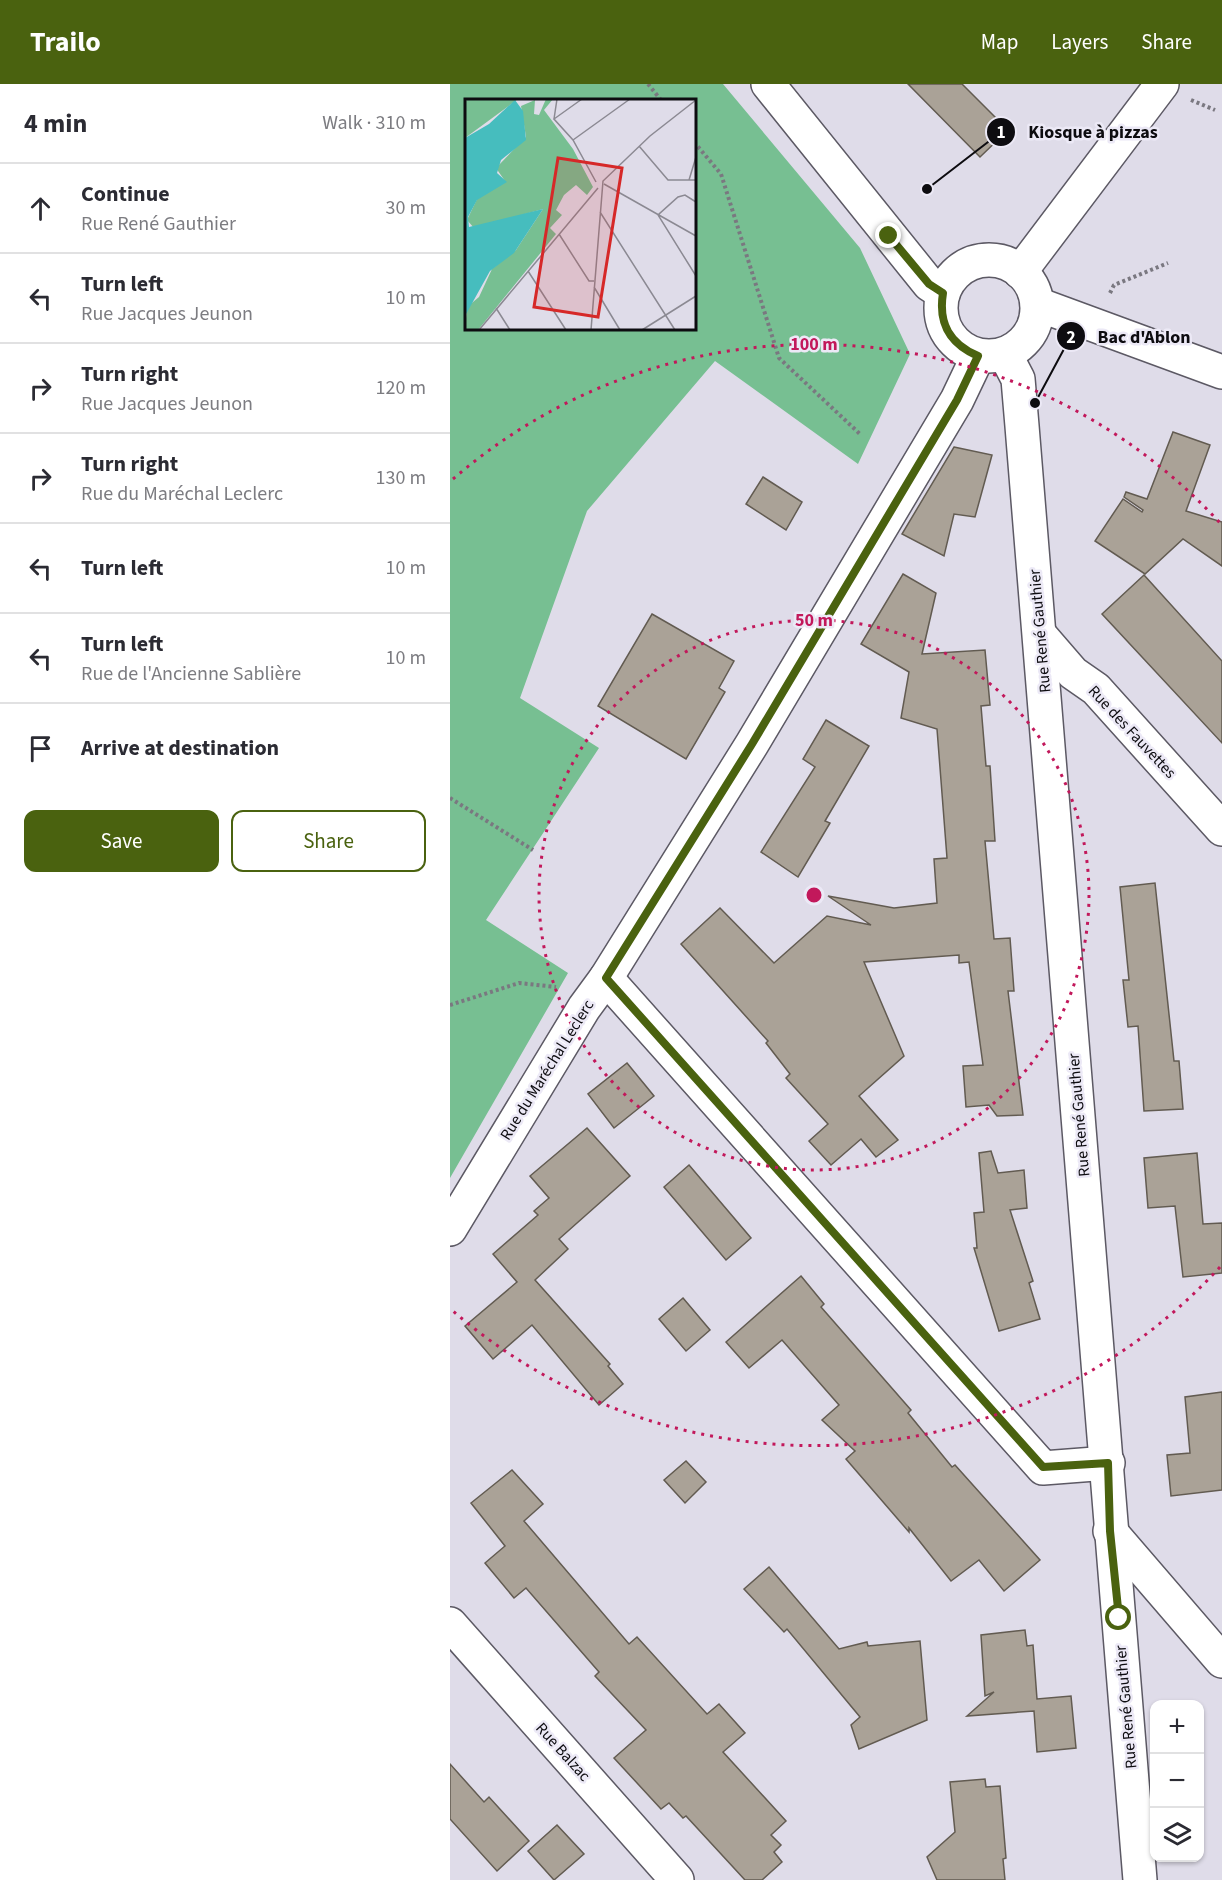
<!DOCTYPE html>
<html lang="en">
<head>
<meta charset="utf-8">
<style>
  :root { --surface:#fff; --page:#f7f7f7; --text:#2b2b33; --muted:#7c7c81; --line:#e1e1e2; --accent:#4a620f }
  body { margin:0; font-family:"Source Sans 3",sans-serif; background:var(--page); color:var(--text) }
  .controls { position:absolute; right:18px; bottom:18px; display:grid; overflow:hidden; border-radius:12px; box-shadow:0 2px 4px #0004 }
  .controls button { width:54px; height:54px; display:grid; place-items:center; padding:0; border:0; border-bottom:2px solid var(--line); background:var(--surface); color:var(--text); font:30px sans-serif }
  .stop { position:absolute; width:18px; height:18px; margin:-14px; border:4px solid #4a620f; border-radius:50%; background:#fff }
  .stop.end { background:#4a620f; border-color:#fff; box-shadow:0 2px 6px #0008 }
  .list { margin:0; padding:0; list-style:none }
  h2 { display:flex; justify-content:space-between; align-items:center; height:78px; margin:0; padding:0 24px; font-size:26px }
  h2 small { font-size:20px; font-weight:400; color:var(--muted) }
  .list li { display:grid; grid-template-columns:39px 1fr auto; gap:18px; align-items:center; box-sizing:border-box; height:90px; padding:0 24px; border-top:2px solid var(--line) }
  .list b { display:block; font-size:22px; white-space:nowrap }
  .list p { margin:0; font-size:20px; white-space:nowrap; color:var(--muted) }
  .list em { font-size:20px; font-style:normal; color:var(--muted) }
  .actions { display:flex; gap:12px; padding:18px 24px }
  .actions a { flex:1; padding:14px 0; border:2px solid var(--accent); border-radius:12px; text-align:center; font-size:21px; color:var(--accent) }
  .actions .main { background:var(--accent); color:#fff }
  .icon { flex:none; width:33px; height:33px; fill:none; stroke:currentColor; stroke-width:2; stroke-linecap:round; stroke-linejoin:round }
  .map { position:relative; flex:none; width:772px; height:1796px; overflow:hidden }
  header { display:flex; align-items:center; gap:36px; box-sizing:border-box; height:84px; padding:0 30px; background:var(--accent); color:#fff }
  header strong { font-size:28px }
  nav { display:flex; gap:33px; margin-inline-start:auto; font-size:21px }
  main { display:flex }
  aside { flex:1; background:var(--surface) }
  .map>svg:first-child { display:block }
  .green { fill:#77bf92; fill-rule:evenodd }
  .building { fill:#aaa297; stroke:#625b51; stroke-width:1.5 }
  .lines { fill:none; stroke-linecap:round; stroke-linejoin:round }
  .minor-casing { stroke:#5c5964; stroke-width:36 }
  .path { stroke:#7a7880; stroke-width:4; stroke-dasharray:3 3; stroke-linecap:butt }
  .minor { stroke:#fff; stroke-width:33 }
  .route { stroke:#4a620f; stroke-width:8 }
  .ring { fill:none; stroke:#c2185b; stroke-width:3; stroke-dasharray:3 6 }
  .labels { text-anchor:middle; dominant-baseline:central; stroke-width:5; stroke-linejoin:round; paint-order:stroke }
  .street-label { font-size:16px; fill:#0d0c10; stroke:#ece9f6 }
  .inset-road { fill:none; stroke:#8b8992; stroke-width:1.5 }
  .view { fill:#d62828; fill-opacity:0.15; stroke:#d62828; stroke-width:3 }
  .inset-edge { fill:none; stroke:#0d0c10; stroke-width:3 }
  .centre { fill:#c2185b; stroke:#ece9f6; stroke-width:3 }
  .ring-label { font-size:18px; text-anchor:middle; font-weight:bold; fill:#c2185b; stroke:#ece9f6; stroke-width:5; stroke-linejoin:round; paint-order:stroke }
  .leader { fill:none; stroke:#0d0c10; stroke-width:2 }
  .callout-dot { fill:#0d0c10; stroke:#ece9f6; stroke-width:2 }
  .mark-label { font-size:18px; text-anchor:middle; font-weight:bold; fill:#fff }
  .callout-label { font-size:18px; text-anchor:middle; font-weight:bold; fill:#0d0c10; stroke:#ece9f6; stroke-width:5; stroke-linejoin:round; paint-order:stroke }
</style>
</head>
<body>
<header>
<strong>Trailo</strong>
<nav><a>Map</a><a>Layers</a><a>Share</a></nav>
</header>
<main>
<aside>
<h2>4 min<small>Walk · 310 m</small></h2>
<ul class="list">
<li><svg class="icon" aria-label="ahead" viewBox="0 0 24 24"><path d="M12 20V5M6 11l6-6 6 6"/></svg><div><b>Continue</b><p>Rue René Gauthier</p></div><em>30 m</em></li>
<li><svg class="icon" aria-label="left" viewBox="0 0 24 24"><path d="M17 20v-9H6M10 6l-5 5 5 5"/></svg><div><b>Turn left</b><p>Rue Jacques Jeunon</p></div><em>10 m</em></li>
<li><svg class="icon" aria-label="right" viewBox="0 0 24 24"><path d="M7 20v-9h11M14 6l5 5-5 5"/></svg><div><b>Turn right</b><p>Rue Jacques Jeunon</p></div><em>120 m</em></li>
<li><svg class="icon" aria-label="right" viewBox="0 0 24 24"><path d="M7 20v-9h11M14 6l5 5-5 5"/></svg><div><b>Turn right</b><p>Rue du Maréchal Leclerc</p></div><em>130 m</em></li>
<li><svg class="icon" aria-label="left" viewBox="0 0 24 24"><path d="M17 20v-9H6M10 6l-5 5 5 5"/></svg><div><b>Turn left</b></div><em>10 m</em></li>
<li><svg class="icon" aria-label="left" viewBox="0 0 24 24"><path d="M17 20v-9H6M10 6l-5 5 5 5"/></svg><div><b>Turn left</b><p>Rue de l'Ancienne Sablière</p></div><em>10 m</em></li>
<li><svg class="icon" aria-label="arrive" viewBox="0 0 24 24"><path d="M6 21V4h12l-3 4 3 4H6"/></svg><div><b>Arrive at destination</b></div></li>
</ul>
<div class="actions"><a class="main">Save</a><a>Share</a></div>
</aside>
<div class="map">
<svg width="772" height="1796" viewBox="0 0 772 1796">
  <rect width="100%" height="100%" fill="#dfdce9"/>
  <!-- green -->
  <path class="green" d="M0,0H273L410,164L460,270L408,380L265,277L137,427L70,614L149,664L36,836L118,889L0,1094ZM244,16V244H16V16Z"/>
  <!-- building -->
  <g class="building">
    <polygon points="458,0 512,0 558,46 530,73"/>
    <polygon points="723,348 760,361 736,427 772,438 772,482 733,455 695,490 645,457 673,415 692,428 693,426 674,413 676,408 697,415"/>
    <polygon points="504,363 542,371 525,433 504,430 494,472 452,450"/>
    <polygon points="313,393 352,418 336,446 296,420"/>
    <polygon points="453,490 486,509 472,570 535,566 540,621 531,622 536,682 540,682 545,757 535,757 544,855 560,854 564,907 558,907 573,1031 547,1032 539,1021 516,1023 513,982 533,981 519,878 509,879 509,871 414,878 454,972 409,1012 448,1056 426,1073 411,1055 381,1081 359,1057 378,1040 336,994 340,990 316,959 318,957 231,860 270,824 324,879 377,832 421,841 378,812 444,824 487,819 484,775 497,774 487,645 451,634 459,588 411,560"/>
    <polygon points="694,491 772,577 772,659 652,530"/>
    <polygon points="202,530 284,577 269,604 275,608 236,675 148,622"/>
    <polygon points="376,636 419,662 375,737 380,739 348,793 311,768 365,683 353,675"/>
    <polygon points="705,799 724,977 729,977 733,1025 694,1027 688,942 678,943 673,896 679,896 670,803"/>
    <polygon points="177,979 204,1012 164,1044 138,1010"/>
    <polygon points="137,1044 180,1092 109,1155 118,1165 85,1196 160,1280 158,1282 173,1300 149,1321 82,1241 43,1275 15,1242 67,1198 43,1170 88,1131 84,1127 99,1114 80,1092"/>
    <polygon points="541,1067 548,1089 574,1086 577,1124 560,1126 583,1197 579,1199 590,1235 549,1247 524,1164 527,1164 524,1129 534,1128 529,1069"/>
    <polygon points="747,1069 753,1140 772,1139 772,1189 733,1193 725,1122 698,1124 694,1074"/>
    <polygon points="239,1081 301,1154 276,1176 214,1103"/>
    <polygon points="351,1192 374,1220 371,1223 461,1326 458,1329 502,1383 505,1381 590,1476 554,1507 529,1476 501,1497 459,1444 459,1448 396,1375 405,1367 372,1336 389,1321 332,1256 299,1284 276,1258"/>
    <polygon points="233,1214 260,1246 236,1267 209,1235"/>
    <polygon points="772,1308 772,1406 721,1412 717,1371 740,1369 735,1313"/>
    <polygon points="236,1377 256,1398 235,1419 214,1396"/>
    <polygon points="62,1386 93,1420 74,1437 179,1560 187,1553 257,1630 269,1620 295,1649 273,1668 336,1737 321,1751 331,1761 324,1768 332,1778 312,1796 295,1796 236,1732 233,1734 219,1719 211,1725 164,1674 196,1646 145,1592 149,1588 76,1504 64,1514 35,1479 55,1462 21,1419"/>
    <polygon points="319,1483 389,1565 417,1558 418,1562 470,1557 477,1636 409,1665 401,1641 410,1633 337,1545 334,1548 294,1505"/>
    <polygon points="575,1546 577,1562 583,1561 587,1615 621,1612 626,1664 587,1668 584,1627 517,1632 544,1608 535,1612 531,1551"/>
    <polygon points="0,1680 34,1718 39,1713 79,1757 47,1787 0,1735"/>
    <polygon points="535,1695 536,1703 550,1702 556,1774 553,1775 555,1796 487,1796 477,1773 505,1748 500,1698"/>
    <polygon points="107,1741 134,1770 104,1796 78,1767"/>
  </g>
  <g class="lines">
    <!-- minor casing -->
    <g class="minor-casing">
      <g id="minor">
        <polyline points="318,0 479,200 493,209"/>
        <circle cx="539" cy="224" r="48"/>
        <polyline points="570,188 712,0"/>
        <polyline points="587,220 772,288"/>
        <polyline points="555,270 568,295 572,342 690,1796"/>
        <polyline points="591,552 623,589 646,605 772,745"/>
        <polyline points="156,894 593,1384 658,1379"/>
        <polyline points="0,1145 134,924 156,894 302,660 507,316 528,272"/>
        <polyline points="660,1447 772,1577"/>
        <polyline points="0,1540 227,1796"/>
      </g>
    </g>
    <!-- path -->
    <g class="path">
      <polyline points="198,0 211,16"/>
      <polyline points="741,16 765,26"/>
      <polyline points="244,58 271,90 329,274 411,351"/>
      <polyline points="660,209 664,201 718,179"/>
      <polyline points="0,714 83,766"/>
      <polyline points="0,921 69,899 106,903"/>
    </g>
    <!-- minor -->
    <use href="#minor" class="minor"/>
  </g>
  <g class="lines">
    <!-- route -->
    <path class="route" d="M439,152L479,200L493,209C488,240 500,260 528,272L507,316L302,660L156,894L593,1383L658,1379L660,1447L669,1534"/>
  </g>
  <!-- distance rings -->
  <g class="ring">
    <circle cx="364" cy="811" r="275"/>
    <path d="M770 1183A551 551 0 0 1 3 1227M3 395A551 551 0 0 1 770 439"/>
  </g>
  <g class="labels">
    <!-- street labels -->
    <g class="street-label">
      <text transform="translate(590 547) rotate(-95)">Rue René Gauthier</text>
      <text transform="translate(682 648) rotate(47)">Rue des Fauvettes</text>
      <text transform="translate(97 986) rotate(-58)">Rue du Maréchal Leclerc</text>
      <text transform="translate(629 1031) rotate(-95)">Rue René Gauthier</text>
      <text transform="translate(676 1623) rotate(-95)">Rue René Gauthier</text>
      <text transform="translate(113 1668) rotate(48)">Rue Balzac</text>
    </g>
  </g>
  <!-- overview -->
  <g transform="translate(15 15)">
    <rect width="231" height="231" fill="#dfdce9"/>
    <path d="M3,0H53L0,39V3ZM81,0H88L79,11L108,50L128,88L122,96L111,86L99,96L91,111L97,116L85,129L91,135L13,231H0L2,208L14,198L27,170L51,151L78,110L9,129L2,121L13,98L40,82L31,69L61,38L56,7L70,1L69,15L74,16Z" fill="#77bf92"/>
    <path d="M50,1L58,12L61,41L36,61L32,74L42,83L12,101L3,118L4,128L78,110L49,154L25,172L0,217V39L24,25Z" fill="#46bdbe"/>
    <path class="inset-road" d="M117,0L89,20L108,41L131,83M89,20L92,0M108,41L165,0M174,47L203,81H231M224,81L231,58M139,85L231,137M231,103L220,96L213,98L193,116L231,177M135,113L210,231M94,135L124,182H129M63,172L101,231M129,188L155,231M31,209L45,231M14,231L133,89M126,231L138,82L185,37L231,1M177,231L231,197"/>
    <path class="view" d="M93,59L157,69L133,218L69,208Z"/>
    <rect width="231" height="231" class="inset-edge"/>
  </g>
  <circle cx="364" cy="811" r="9" class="centre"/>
  <g class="ring-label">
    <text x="364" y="266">100 m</text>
    <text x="364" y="542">50 m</text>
  </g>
  <!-- callouts -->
  <path class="leader" d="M477 105L551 48M585 319L621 252"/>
  <g class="callout-dot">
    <circle cx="477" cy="105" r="6"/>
    <circle cx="585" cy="319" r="6"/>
    <circle cx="551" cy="48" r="15"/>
    <circle cx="621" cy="252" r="15"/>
  </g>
  <g class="mark-label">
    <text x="551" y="54">1</text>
    <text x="621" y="259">2</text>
  </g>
  <g class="callout-label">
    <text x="643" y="54">Kiosque à pizzas</text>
    <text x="694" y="259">Bac d'Ablon</text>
  </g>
</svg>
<div class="controls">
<button>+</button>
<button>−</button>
<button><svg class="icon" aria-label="layers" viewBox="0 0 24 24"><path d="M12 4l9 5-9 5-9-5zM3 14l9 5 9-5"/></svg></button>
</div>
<div class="stop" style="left:669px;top:1534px"></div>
<div class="stop end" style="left:439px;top:152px"></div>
</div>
</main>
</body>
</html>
